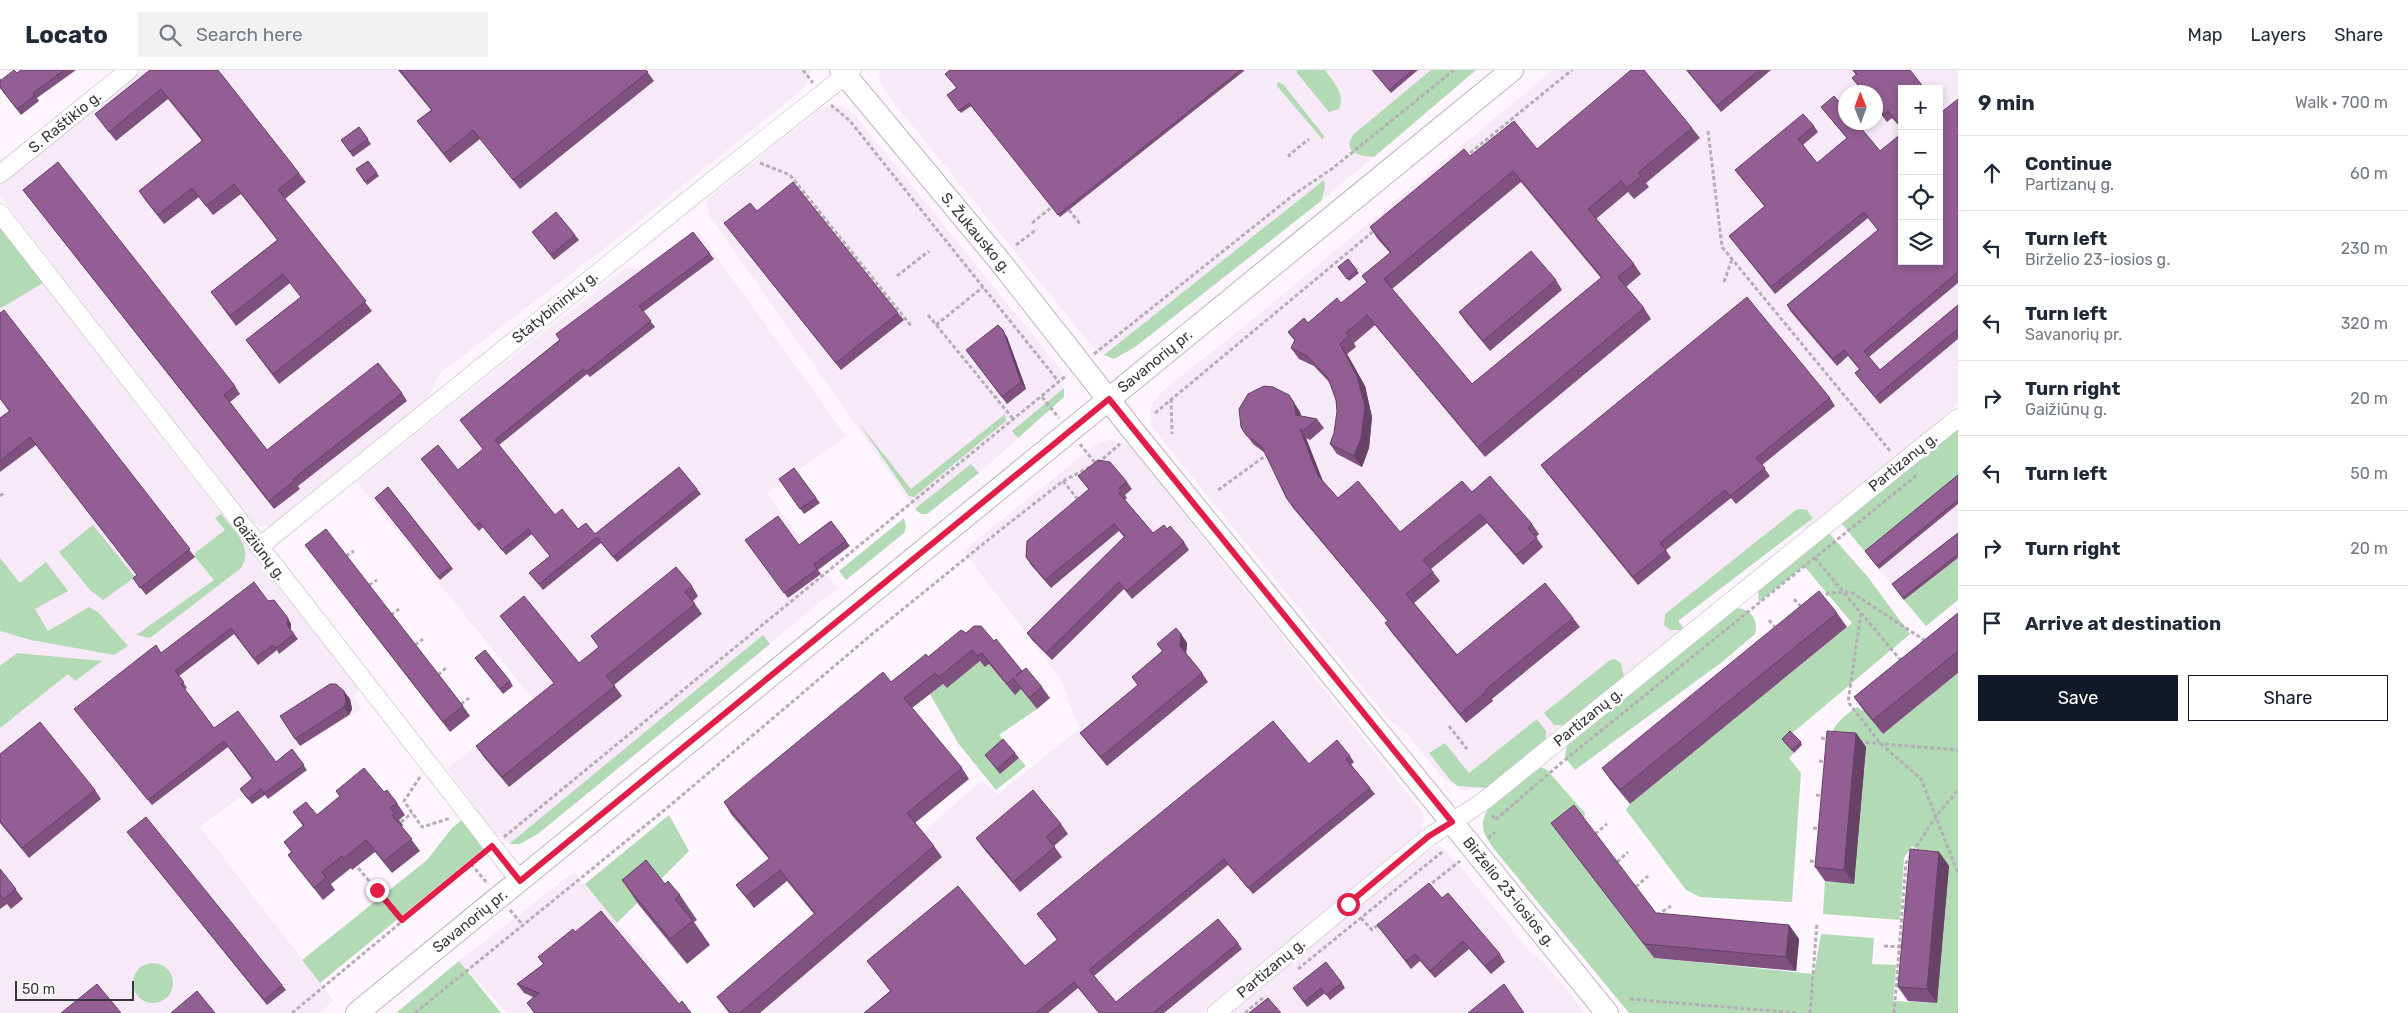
<!DOCTYPE html>
<html lang="en">
<head>
<meta charset="utf-8">
<style>
  :root { --surface:#fff; --page:#f2f2f3; --text:#1f2937; --muted:#747a83; --line:#e0e1e3; --accent:#111827 }
  body { margin:0; font-family:Rubik,sans-serif; background:var(--page); color:var(--text) }
  .controls { position:absolute; right:15px; top:15px; display:grid; overflow:hidden; border-radius:0px; box-shadow:0 2px 8px #0003 }
  .controls button { width:45px; height:45px; display:grid; place-items:center; padding:0; border:0; border-bottom:1px solid var(--line); background:var(--surface); color:var(--text); font:25px sans-serif }
  .compass { position:absolute; left:1838px; top:15px; width:45px; height:45px; border-radius:50%; background:var(--surface); box-shadow:0 2px 8px #0003; rotate:359deg }
  .scale { position:absolute; left:15px; bottom:12px; width:119px; box-sizing:border-box; padding-left:5px; border:2px solid #393639; border-top:0; font-size:14px; line-height:18px; white-space:nowrap; color:#393639; -webkit-text-stroke:4px #fff; paint-order:stroke }
  .stop { position:absolute; width:15px; height:15px; margin:-11px; border:4px solid #e11d48; border-radius:50%; background:#fff }
  .stop.end { background:#e11d48; border-color:#fff; box-shadow:0 1px 5px #0008 }
  .list { margin:0; padding:0; list-style:none }
  h2 { display:flex; justify-content:space-between; align-items:center; height:65px; margin:0; padding:0 20px; font-size:21px }
  h2 small { font-size:16px; font-weight:400; color:var(--muted) }
  .list li { display:grid; grid-template-columns:32px 1fr auto; gap:15px; align-items:center; box-sizing:border-box; height:75px; padding:0 20px; border-top:1px solid var(--line) }
  .list b { display:block; font-size:19px; white-space:nowrap }
  .list p { margin:0; font-size:16px; white-space:nowrap; color:var(--muted) }
  .list em { font-size:16px; font-style:normal; color:var(--muted) }
  .actions { display:flex; gap:10px; padding:15px 20px }
  .actions a { flex:1; padding:11px 0; border:1px solid var(--accent); border-radius:0px; text-align:center; font-size:18px; color:var(--accent) }
  .actions .main { background:var(--accent); color:#fff }
  .icon { flex:none; width:28px; height:28px; fill:none; stroke:currentColor; stroke-width:2; stroke-linecap:round; stroke-linejoin:round }
  .map { position:relative; flex:none; width:1958px; height:943px; overflow:hidden }
  header { display:flex; align-items:center; gap:30px; box-sizing:border-box; height:70px; padding:0 25px; background:var(--surface); border-bottom:1px solid var(--line) }
  header strong { font-size:24px }
  nav { display:flex; gap:28px; margin-inline-start:auto; font-size:18px }
  .search { width:350px; height:45px; background:var(--page); display:flex; align-items:center; gap:12px; box-sizing:border-box; padding:0 18px; border-radius:0px; color:var(--muted); font-size:19px }
  main { display:flex }
  aside { flex:1; background:var(--surface) }
  .map>svg:first-child { display:block }
  .built { fill:#f8e9f8; fill-rule:evenodd }
  .green { fill:#b2dbb5 }
  .lines { fill:none; stroke-linecap:round; stroke-linejoin:round }
  .minor-casing { stroke:#bdb4bd; stroke-width:19 }
  .major-casing { stroke:#bdb4bd; stroke-width:24 }
  .path { stroke:#b5aeb5; stroke-width:3; stroke-dasharray:4 2.5; stroke-linecap:butt }
  .minor { stroke:#fff; stroke-width:18 }
  .major { stroke:#fff; stroke-width:22 }
  .wall { fill:#7e517e; fill-rule:evenodd }
  .shaded-wall { fill:#664267 }
  .building { fill:#925e93; stroke:#664267; fill-rule:evenodd }
  .route { stroke:#e11d48; stroke-width:6 }
  .labels { text-anchor:middle; dominant-baseline:central; stroke-width:5; stroke-linejoin:round; paint-order:stroke }
  .street-label { font-size:15px; fill:#393639; stroke:#fff }
</style>
</head>
<body>
<header>
<strong>Locato</strong>
<div class="search"><svg class="icon" aria-label="search" viewBox="0 0 24 24"><circle cx="10" cy="10" r="6"/><path d="M15 15l6 6"/></svg>Search here</div>
<nav><a>Map</a><a>Layers</a><a>Share</a></nav>
</header>
<main>
<div class="map">
<svg width="1958" height="943" viewBox="0 0 1958 943">
  <rect width="100%" height="100%" fill="#fef5fe"/>
  <!-- built -->
  <g class="built">
    <polygon points="142,0 811,0 810,7 803,19 613,172 440,303 425,333 294,439 271,456 260,456 248,449 0,126 0,113"/>
    <polygon points="880,0 1476,0 1321,131 1135,277 1114,289 1096,281 884,21 879,7"/>
    <path d="M1553,0H1958V334L1806,462L1800,456L1678,551L1683,557L1681,560L1486,718L1463,720L1443,708L1407,663L1388,649L1152,357L1150,342L1153,332L1165,319L1247,254ZM1902,19H1939V191H1902ZM1846,22H1876V52H1846Z"/>
    <polygon points="831,36 842,37 854,44 1061,300 1064,327 979,403 927,444 921,444 915,439 708,144 706,130 820,39"/>
    <polygon points="698,161 846,366 767,423 837,518 539,763 520,774 509,774 493,762 447,699 533,629 356,411 625,198 649,199"/>
    <polygon points="43,213 221,444 270,503 359,618 354,628 362,639 295,680 240,721 243,725 200,757 334,931 319,943 0,943 0,237"/>
    <polygon points="1110,370 1129,375 1421,740 1424,748 1420,763 1202,943 719,943 981,711 998,724 1079,659 1061,609 963,481 1095,375"/>
    <polygon points="1958,409 1958,488 1904,530 1867,484"/>
    <polygon points="1441,777 1457,792 1529,881 1545,893 1585,943 1228,943 1425,780"/>
    <polygon points="574,802 693,943 507,943 459,891"/>
  </g>
  <!-- green -->
  <g class="green">
    <path d="M1297,0H1325C1333,12 1346,24 1339,39L1329,42L1297,3Z"/>
    <path d="M1431,0H1476L1374,87C1359,86 1341,82 1354,64Z"/>
    <polygon points="1278,12 1283,14 1324,66 1323,70 1277,16"/>
    <polygon points="1324,110 1325,118 1321,131 1135,277 1114,289 1104,285"/>
    <polygon points="0,157 43,213 1,238 0,237"/>
    <polygon points="1064,318 1064,327 1018,368 1012,361"/>
    <polygon points="1005,344 1006,351 914,427 909,426 858,352 911,419"/>
    <polygon points="1958,358 1958,409 1867,484 1841,453"/>
    <polygon points="971,394 979,403 927,444 921,444 915,439"/>
    <polygon points="1800,439 1807,440 1813,448 1678,551 1683,557 1681,560 1670,560 1664,555 1665,544 1796,440"/>
    <path d="M221,444C233,460 255,477 241,498L150,568L136,565L214,510L195,487V483L225,460L215,448Z"/>
    <polygon points="904,448 906,457 904,463 846,510 839,501"/>
    <polygon points="93,455 135,507 103,530 90,520 59,482"/>
    <polygon points="1829,463 1867,506 1910,564 1783,671 1794,683 1789,688 1801,703 1792,832 1700,827 1686,820 1626,740 1630,734 1852,553 1804,496 1759,532 1758,520"/>
    <polygon points="0,488 20,513 46,492 68,521 35,539 48,561 89,537 98,542 128,576 114,585 31,570 0,561"/>
    <polygon points="1958,488 1958,530 1926,556 1904,530"/>
    <path d="M1736,538C1751,538 1759,551 1755,564L1722,592L1575,700L1565,687L1567,674Z"/>
    <polygon points="763,565 770,574 539,763 520,774 509,774"/>
    <polygon points="17,583 102,591 75,611 68,604 0,658 0,596"/>
    <polygon points="1615,589 1621,593 1624,607 1563,655 1554,655 1544,643 1610,590"/>
    <polygon points="980,591 989,594 1014,624 1021,619 1037,639 999,665 1007,674 1000,704 1019,688 1026,696 996,720 958,673 930,624 943,614 947,618"/>
    <path d="M1958,603V943H1629L1494,779C1483,763 1478,756 1489,737L1539,697L1546,699L1585,743L1584,749L1562,767L1654,888L1814,904L1821,864L1874,868L1872,894L1896,895L1893,931L1937,933L1949,796L1912,776L1904,788L1900,850L1823,844L1825,811L1854,813L1866,678L1827,674C1834,654 1840,649 1857,637L1864,641L1883,664Z"/>
    <polygon points="1537,649 1546,661 1546,669 1486,718 1458,716 1451,711 1429,683 1445,673 1469,703"/>
    <polygon points="669,745 689,781 617,853 585,814"/>
    <polygon points="462,750 483,779 320,913 302,890 427,790 452,758"/>
    <polygon points="459,891 501,943 396,943"/>
    <circle cx="153" cy="913" r="20"/>
  </g>
  <g class="lines">
    <!-- minor casing -->
    <g class="minor-casing">
      <g id="minor">
        <polyline points="0,104 129,0"/>
        <polyline points="0,143 520,811"/>
        <polyline points="259,477 688,130 852,0"/>
        <polyline points="1216,943 1429,767 1484,731 1958,348"/>
      </g>
    </g>
    <!-- major casing -->
    <g class="major-casing">
      <g id="major">
        <polyline points="841,0 998,189 1134,362 1607,943"/>
        <polyline points="357,943 1512,0"/>
      </g>
    </g>
    <!-- path -->
    <g class="path">
      <polyline points="803,0 813,13"/>
      <polyline points="831,35 850,51 1059,312"/>
      <polyline points="1708,61 1722,177 1891,382"/>
      <polyline points="1290,87 1289,85 1309,69"/>
      <polyline points="1465,87 1572,0"/>
      <polyline points="760,93 790,105 912,257"/>
      <polyline points="1069,140 1081,155"/>
      <polyline points="1032,153 1052,137"/>
      <polyline points="1016,175 1037,159"/>
      <polyline points="897,206 929,181"/>
      <polyline points="1724,212 1732,189"/>
      <polyline points="928,245 1014,350"/>
      <polyline points="936,255 983,217"/>
      <polyline points="1094,284 1296,123 1333,98 1454,0"/>
      <polyline points="1042,327 1059,348"/>
      <polyline points="1171,329 1172,364"/>
      <polyline points="1155,343 1375,160"/>
      <polyline points="1080,374 1096,394"/>
      <polyline points="1098,393 1120,374"/>
      <polyline points="1063,411 1080,432"/>
      <polyline points="1218,420 1268,384"/>
      <polyline points="0,426 5,422"/>
      <polyline points="346,486 354,481"/>
      <polyline points="1815,488 1903,593"/>
      <polyline points="369,515 377,510"/>
      <polyline points="1794,529 1802,538"/>
      <polyline points="1821,529 1828,523 1851,522 1924,570"/>
      <polyline points="1861,543 1848,632 1880,673 1921,709 1958,803"/>
      <polyline points="391,545 399,539"/>
      <polyline points="1769,550 1778,561"/>
      <polyline points="415,575 423,569"/>
      <polyline points="438,605 446,598"/>
      <polyline points="461,634 469,628"/>
      <polyline points="1449,656 1467,679"/>
      <polyline points="1821,668 1830,669"/>
      <polyline points="1859,672 1958,680"/>
      <polyline points="1819,691 1828,692"/>
      <polyline points="420,707 404,731 422,757 451,748"/>
      <polyline points="1816,725 1825,726"/>
      <polyline points="1492,745 1495,750 1560,694 1917,405"/>
      <polyline points="401,752 412,743"/>
      <polyline points="1813,758 1823,759"/>
      <polyline points="1595,764 1607,754"/>
      <polyline points="504,767 1067,305"/>
      <polyline points="1488,768 1495,762"/>
      <polyline points="1913,782 1937,745 1958,720"/>
      <polyline points="1810,791 1820,792"/>
      <polyline points="1617,792 1628,782"/>
      <polyline points="354,793 402,850"/>
      <polyline points="471,794 488,814"/>
      <polyline points="1427,817 1460,791"/>
      <polyline points="1636,817 1648,806"/>
      <polyline points="510,840 522,854"/>
      <polyline points="1657,845 1671,836"/>
      <polyline points="1361,848 1372,860 1379,854"/>
      <polyline points="1884,876 1901,877"/>
      <polyline points="1298,899 1442,782"/>
      <polyline points="1630,929 1799,943"/>
      <polyline points="292,943 482,785"/>
      <polyline points="415,943 673,733 871,565 998,462 1063,411 1090,397"/>
      <polyline points="1245,943 1265,926"/>
      <polyline points="1810,943 1817,853"/>
      <polyline points="1894,943 1906,793 1910,787"/>
      <polyline points="1957,943 1958,942"/>
    </g>
    <!-- minor -->
    <use href="#minor" class="minor"/>
    <!-- major -->
    <use href="#major" class="major"/>
  </g>
  <!-- wall -->
  <g class="wall">
    <polygon points="21,0 76,0 37,28 39,31 21,45 0,18 0,8 1,10 17,3"/>
    <polygon points="150,0 299,103 306,112 285,129 372,241 279,314 246,270 301,227 290,213 236,256 211,222 277,170 241,124 213,145 199,127 164,154 145,130 139,121 202,71 168,29 116,71 95,44"/>
    <polygon points="398,0 646,0 654,11 520,119 480,69 450,93 417,51 431,40"/>
    <polygon points="950,0 1244,0 1244,1 1060,147 971,36 961,43 947,25 956,18"/>
    <polygon points="1372,0 1418,0 1391,23"/>
    <polygon points="1686,0 1771,0 1721,42"/>
    <polygon points="1852,0 1910,0 1902,19 1902,59 1892,48 1887,52 1876,38 1876,22 1863,22 1852,8 1856,5"/>
    <polygon points="1958,29 1958,213 1869,287 1880,300 1958,235 1958,269 1880,334 1855,303 1859,299 1848,286 1837,296 1791,242 1787,235 1878,160 1868,148 1775,224 1729,166 1765,137 1735,100 1814,56 1818,62 1803,75 1817,93 1847,68 1821,37 1880,81 1902,191"/>
    <polygon points="359,57 371,74 353,87 341,70"/>
    <path d="M1692,58L1700,68L1646,113L1649,117L1634,129L1628,122L1596,149L1634,194L1641,204L1626,217L1644,238L1651,249L1485,387L1375,255L1354,273L1356,277L1347,284L1365,316L1372,347L1369,378L1362,397L1337,384L1330,374L1334,363L1337,341L1336,330L1330,313L1314,296L1299,289L1291,278L1295,271L1288,262L1308,253L1341,233L1367,212L1362,206L1390,183L1377,168L1370,157L1470,86L1537,79ZM1521,112L1601,208L1472,314L1392,219Z"/>
    <polygon points="368,91 379,106 367,115 356,99"/>
    <polygon points="23,120 235,316 240,324 230,332 267,380 402,323 407,331 298,416 300,419 274,439"/>
    <polygon points="757,141 898,243 904,250 841,300 724,153"/>
    <polygon points="532,162 575,165 579,170 554,190"/>
    <polygon points="693,162 714,189 643,242 655,257 590,307 587,304 499,375 555,445 578,459 595,464 697,419 701,424 617,492 601,473 543,520 529,503 550,486 532,464 506,485 483,457 479,461 421,389 458,400 483,379 460,350"/>
    <polygon points="1348,189 1359,203 1349,211 1338,197"/>
    <polygon points="1556,210 1562,220 1490,281 1466,252 1459,242"/>
    <polygon points="0,243 195,487 146,525 133,508 137,505 36,375 0,402 0,348 9,341 0,329"/>
    <polygon points="1007,267 1026,319 1007,334 966,280"/>
    <polygon points="1289,325 1300,342 1301,346 1317,349 1324,358 1310,370 1306,368 1323,411 1338,428 1400,462 1472,422 1532,454 1539,464 1536,467 1543,477 1523,495 1487,453 1431,499 1440,511 1414,533 1457,585 1573,548 1580,557 1492,629 1493,631 1466,653 1392,563 1385,553 1388,551 1293,438 1287,429 1265,383 1253,374 1241,357"/>
    <polygon points="1830,328 1835,336 1762,395 1770,406 1736,434 1731,428 1666,480 1671,488 1638,515 1546,402 1541,395"/>
    <polygon points="794,398 820,433 804,444 779,409"/>
    <polygon points="1958,405 1958,434 1879,499 1865,481"/>
    <polygon points="1078,406 1127,412 1132,419 1125,425 1127,428 1125,430 1153,463 1167,459 1184,472 1189,480 1132,529 1124,519 1052,590 1032,570 1027,563 1124,467 1119,461 1051,518 1031,495 1026,487 1089,420"/>
    <polygon points="388,417 453,499 440,510 375,428"/>
    <polygon points="831,451 850,476 818,500 821,504 788,528 745,470 799,475"/>
    <polygon points="1958,463 1958,488 1904,530 1892,514"/>
    <polygon points="305,475 463,636 470,646 450,662"/>
    <polygon points="692,516 698,526 693,531 702,544 614,615 622,626 509,717 483,686 476,676 554,613 507,555 500,546 579,593 599,577 591,566"/>
    <polygon points="268,531 291,554 291,560 298,569 279,584 277,580 258,595 234,564 179,606 187,618 185,619 214,658 276,692 292,679 307,700 268,729 265,725 252,734 240,719 252,709 228,677 152,735 74,639 161,583"/>
    <polygon points="1837,543 1847,557 1630,734 1612,712 1602,698"/>
    <polygon points="1958,543 1958,603 1883,664 1864,641 1854,627"/>
    <polygon points="966,563 994,571 1022,601 1042,617 1050,628 1037,639 1021,619 1015,625 989,594 985,597 980,591 947,618 943,614 912,638 962,698 969,709 915,753 934,776 942,787 760,943 729,943 717,927 814,844 787,811 754,838 736,815 769,789 731,744 724,732 891,612 928,587"/>
    <polygon points="1181,564 1187,573 1186,584 1202,603 1208,612 1107,696 1087,672 1080,663 1138,615 1132,607 1162,581 1157,574"/>
    <polygon points="475,588 510,611 513,616 503,624"/>
    <polygon points="350,629 352,639 349,645 300,676 295,669"/>
    <polygon points="1856,663 1866,677 1854,814 1825,811 1815,797"/>
    <polygon points="1783,671 1801,672 1802,675 1794,683"/>
    <polygon points="1015,683 1019,688 1000,704 985,685"/>
    <polygon points="0,684 95,720 101,729 29,788 0,753"/>
    <polygon points="1350,686 1354,692 1351,695 1375,724 1253,824 1228,795 1094,906 1116,932 1238,873 1242,879 1164,943 1099,943 1078,918 1048,943 864,943 890,921 867,891 1025,896 1057,870 1037,844 1309,694"/>
    <polygon points="336,721 384,722 397,733 405,745 399,750 403,755 402,757 420,781 392,803 375,782 352,800 351,798 331,814 335,820 323,830 297,797 288,785 291,782 284,772 303,756 293,742 317,745 340,727"/>
    <polygon points="1551,753 1656,843 1789,855 1799,869 1796,901 1654,888"/>
    <polygon points="1061,754 1068,764 1054,776 1062,787 1020,822 983,778 976,768"/>
    <polygon points="127,762 282,915 286,920 267,935"/>
    <polygon points="1939,782 1949,796 1937,933 1908,931 1898,917"/>
    <polygon points="0,799 23,829 11,839 7,834 0,839"/>
    <polygon points="622,810 665,814 680,825 697,850 694,852 710,875 687,894 639,835"/>
    <polygon points="1442,828 1500,884 1505,892 1491,904 1469,879 1435,908 1420,891 1411,899 1377,855"/>
    <polygon points="575,862 679,934 691,943 534,943 527,933 533,927 524,923 517,914 543,894 538,887"/>
    <polygon points="1342,913 1345,918 1330,930 1325,923 1307,937 1293,918"/>
  </g>
  <!-- shaded-wall -->
  <g class="shaded-wall">
    <polygon points="1003,260 1007,267 1026,319 1021,312"/>
    <polygon points="1340,274 1347,284 1365,316 1372,347 1369,378 1362,397 1354,386"/>
    <polygon points="1294,333 1300,342 1303,354 1296,345"/>
    <polygon points="1300,359 1306,368 1324,415 1318,406"/>
    <polygon points="288,548 291,554 290,560 287,555"/>
    <polygon points="1181,564 1187,573 1186,585 1180,576"/>
    <polygon points="344,621 350,629 352,639 349,645 344,637"/>
    <polygon points="1856,663 1866,677 1854,814 1844,800"/>
    <polygon points="1939,782 1949,796 1937,933 1927,919"/>
    <polygon points="1789,855 1799,869 1796,901 1786,887"/>
  </g>
  <!-- building -->
  <g class="building">
    <polygon points="14,0 17,3 21,0 64,0 33,23 35,25 17,39 0,17 0,11"/>
    <polygon points="150,0 218,0 299,103 278,120 366,231 273,304 246,270 301,227 283,204 230,246 211,222 278,170 234,114 206,136 192,118 158,145 139,121 203,70 161,19 109,62 95,44"/>
    <polygon points="400,0 646,0 648,2 513,110 473,60 444,84 417,51 432,40"/>
    <polygon points="950,0 1241,0 1058,145 969,33 959,41 947,25 957,18 945,4"/>
    <polygon points="1372,0 1413,0 1389,20"/>
    <path d="M1631,0H1644L1692,58L1638,103L1641,106L1627,118L1621,111L1588,139L1634,194L1618,207L1644,238L1478,377L1367,245L1346,263L1349,266L1340,274L1357,306L1365,336L1361,368L1354,386L1330,374L1334,363L1337,341L1336,330L1328,308L1307,286L1291,278L1295,270L1288,262L1304,248L1308,253L1337,228L1341,233L1367,212L1362,206L1391,182L1370,157L1464,79L1470,86L1514,51L1537,79ZM1513,101L1602,207L1472,314L1384,209Z"/>
    <polygon points="1687,0 1759,0 1717,36"/>
    <polygon points="1853,0 1910,0 1925,19 1902,19 1902,58 1888,41 1883,45 1876,37 1876,22 1864,22 1852,8 1857,4"/>
    <polygon points="1834,26 1846,40 1846,52 1856,52 1880,81 1902,63 1902,191 1939,191 1939,44 1958,29 1958,202 1864,281 1880,300 1958,235 1958,259 1875,327 1855,303 1860,299 1844,280 1833,289 1787,235 1878,160 1864,142 1771,217 1729,166 1765,136 1735,100 1803,44 1814,56 1798,69 1817,93 1847,68 1821,37"/>
    <polygon points="359,57 368,69 350,82 341,70"/>
    <polygon points="368,91 377,103 365,112 356,99"/>
    <polygon points="58,92 235,316 224,325 267,380 378,293 402,323 293,409 294,411 269,431 23,120"/>
    <polygon points="793,112 898,243 836,293 724,153 750,133 757,141"/>
    <polygon points="556,142 575,165 551,185 532,162"/>
    <polygon points="693,162 710,184 639,236 651,251 586,302 583,299 495,370 555,445 562,439 578,459 586,453 595,464 679,397 697,419 613,487 597,467 539,514 529,503 550,486 528,459 502,480 479,452 475,456 421,389 438,375 458,400 483,379 460,350 560,270 556,264"/>
    <polygon points="1531,181 1556,210 1483,271 1459,242"/>
    <polygon points="1348,189 1357,200 1347,209 1338,197"/>
    <polygon points="1747,227 1830,328 1756,388 1765,398 1730,426 1725,420 1660,473 1666,480 1633,507 1541,395"/>
    <polygon points="4,240 190,479 140,518 133,508 137,505 30,367 0,391 0,348 10,341 0,328 0,243"/>
    <polygon points="998,255 1003,260 1021,312 1002,327 966,280"/>
    <polygon points="1264,316 1273,317 1289,325 1294,333 1296,345 1317,349 1303,361 1300,359 1318,406 1338,428 1358,411 1400,462 1462,411 1472,422 1490,406 1532,454 1528,458 1537,468 1516,485 1480,444 1423,490 1433,502 1406,524 1457,585 1545,513 1573,548 1485,620 1487,621 1460,644 1385,553 1388,551 1287,429 1262,377 1246,365 1241,357 1239,339 1248,324"/>
    <polygon points="1098,390 1110,392 1127,412 1119,418 1122,421 1119,423 1153,463 1164,455 1167,459 1170,456 1184,472 1127,521 1119,512 1046,583 1027,563 1125,466 1114,454 1045,510 1026,487 1027,471 1089,419 1078,406"/>
    <polygon points="794,398 816,428 800,439 779,409"/>
    <polygon points="1958,405 1958,430 1877,496 1865,481"/>
    <polygon points="388,417 451,497 438,507 375,428"/>
    <polygon points="778,446 799,475 831,451 846,471 814,494 817,499 784,523 745,470"/>
    <polygon points="326,459 463,636 443,652 305,475"/>
    <polygon points="1958,463 1958,484 1903,528 1892,514"/>
    <polygon points="676,497 692,516 685,522 695,534 606,606 615,616 502,707 476,676 554,613 500,546 524,526 579,593 599,577 591,566"/>
    <polygon points="254,512 268,531 274,530 288,548 287,555 294,564 276,578 273,575 254,589 231,558 175,601 184,612 181,614 214,658 238,641 276,692 292,679 304,695 264,723 261,719 248,729 240,719 253,708 224,671 148,730 74,639 156,575 161,583"/>
    <polygon points="1819,521 1837,543 1620,720 1602,698"/>
    <polygon points="1958,543 1958,581 1873,650 1854,627"/>
    <polygon points="974,556 981,556 994,571 996,569 1022,601 1016,606 1026,598 1042,617 1029,628 1013,608 1007,614 982,583 977,586 972,580 939,607 935,603 904,628 962,698 907,743 934,776 740,943 731,943 717,927 815,843 780,800 746,827 736,815 770,788 724,732 883,602 891,612 926,584 928,587 961,560 966,563"/>
    <polygon points="1176,558 1181,564 1180,576 1202,603 1101,687 1080,663 1138,615 1132,607 1163,581 1157,574"/>
    <polygon points="485,580 510,611 500,619 475,588"/>
    <polygon points="330,614 336,614 344,621 346,632 344,637 295,669 280,646"/>
    <polygon points="1273,651 1309,694 1337,670 1350,686 1346,689 1370,718 1248,818 1224,789 1089,900 1116,932 1218,849 1238,873 1153,943 1099,943 1074,912 1036,943 864,943 891,921 867,891 958,816 1025,896 1058,869 1037,844"/>
    <polygon points="40,652 95,720 22,778 0,751 0,684"/>
    <polygon points="1790,661 1801,672 1792,680 1782,669"/>
    <polygon points="1827,661 1856,663 1844,800 1815,797"/>
    <polygon points="1003,669 1015,683 997,699 985,685"/>
    <polygon points="364,698 384,722 387,720 397,733 390,738 395,743 392,745 412,769 384,791 366,770 344,788 342,786 322,802 326,808 314,818 288,785 292,782 284,772 304,755 293,742 306,732 317,745 340,726 336,721"/>
    <polygon points="1033,720 1061,754 1046,767 1055,777 1013,812 976,768"/>
    <polygon points="1574,735 1656,843 1789,855 1786,887 1644,874 1551,753"/>
    <polygon points="146,747 282,915 264,930 127,762"/>
    <polygon points="1910,779 1939,782 1927,919 1898,917"/>
    <polygon points="646,790 665,814 668,811 680,825 675,829 693,851 670,869 622,810"/>
    <polygon points="0,799 16,819 4,829 0,824"/>
    <polygon points="1429,813 1442,828 1448,823 1500,884 1485,896 1463,871 1430,901 1415,884 1406,891 1377,855"/>
    <polygon points="601,841 679,934 682,931 691,943 535,943 527,933 539,923 517,914 544,894 538,887 573,859 575,862"/>
    <polygon points="1326,892 1342,913 1326,925 1321,918 1304,932 1293,918"/>
    <polygon points="97,914 121,943 61,943"/>
    <polygon points="1504,914 1524,943 1468,943"/>
    <polygon points="197,921 215,943 171,943"/>
    <polygon points="1268,928 1281,943 1249,943"/>
  </g>
  <g class="lines">
    <!-- route -->
    <polyline class="route" points="377,820 402,850 492,776 520,811 1109,329 1452,752 1429,766 1348,834"/>
  </g>
  <g class="labels">
    <!-- street labels -->
    <g class="street-label">
      <text transform="translate(65 52) rotate(-39)">S. Raštikio g.</text>
      <text transform="translate(976 163) rotate(50)">S. Žukausko g.</text>
      <text transform="translate(555 237) rotate(-39)">Statybininkų g.</text>
      <text transform="translate(1155 291) rotate(-39)">Savanorių pr.</text>
      <text transform="translate(1903 392) rotate(-39)">Partizanų g.</text>
      <text transform="translate(259 478) rotate(52)">Gaižiūnų g.</text>
      <text transform="translate(1588 647) rotate(-39)">Partizanų g.</text>
      <text transform="translate(1509 822) rotate(51)">Birželio 23-iosios g.</text>
      <text transform="translate(470 851) rotate(-39)">Savanorių pr.</text>
      <text transform="translate(1271 898) rotate(-40)">Partizanų g.</text>
    </g>
  </g>
</svg>
<div class="controls">
<button>+</button>
<button>−</button>
<button><svg class="icon" aria-label="locate" viewBox="0 0 24 24"><circle cx="12" cy="12" r="6"/><path d="M12 2v4M12 18v4M2 12h4M18 12h4"/></svg></button>
<button><svg class="icon" aria-label="layers" viewBox="0 0 24 24"><path d="M12 4l9 5-9 5-9-5zM3 14l9 5 9-5"/></svg></button>
</div>
<svg class="compass" viewBox="-18 -18 36 36"><path d="M0-13l5 13h-10z" fill="#e53935"/><path d="M0 13l5-13h-10z" fill="#747a83"/></svg>
<div class="scale">50 m</div>
<div class="stop" style="left:1348px;top:834px"></div>
<div class="stop end" style="left:377px;top:820px"></div>
</div>
<aside>
<h2>9 min<small>Walk · 700 m</small></h2>
<ul class="list">
<li><svg class="icon" aria-label="ahead" viewBox="0 0 24 24"><path d="M12 20V5M6 11l6-6 6 6"/></svg><div><b>Continue</b><p>Partizanų g.</p></div><em>60 m</em></li>
<li><svg class="icon" aria-label="left" viewBox="0 0 24 24"><path d="M17 20v-9H6M10 6l-5 5 5 5"/></svg><div><b>Turn left</b><p>Birželio 23-iosios g.</p></div><em>230 m</em></li>
<li><svg class="icon" aria-label="left" viewBox="0 0 24 24"><path d="M17 20v-9H6M10 6l-5 5 5 5"/></svg><div><b>Turn left</b><p>Savanorių pr.</p></div><em>320 m</em></li>
<li><svg class="icon" aria-label="right" viewBox="0 0 24 24"><path d="M7 20v-9h11M14 6l5 5-5 5"/></svg><div><b>Turn right</b><p>Gaižiūnų g.</p></div><em>20 m</em></li>
<li><svg class="icon" aria-label="left" viewBox="0 0 24 24"><path d="M17 20v-9H6M10 6l-5 5 5 5"/></svg><div><b>Turn left</b></div><em>50 m</em></li>
<li><svg class="icon" aria-label="right" viewBox="0 0 24 24"><path d="M7 20v-9h11M14 6l5 5-5 5"/></svg><div><b>Turn right</b></div><em>20 m</em></li>
<li><svg class="icon" aria-label="arrive" viewBox="0 0 24 24"><path d="M6 21V4h12l-3 4 3 4H6"/></svg><div><b>Arrive at destination</b></div></li>
</ul>
<div class="actions"><a class="main">Save</a><a>Share</a></div>
</aside>
</main>
</body>
</html>
